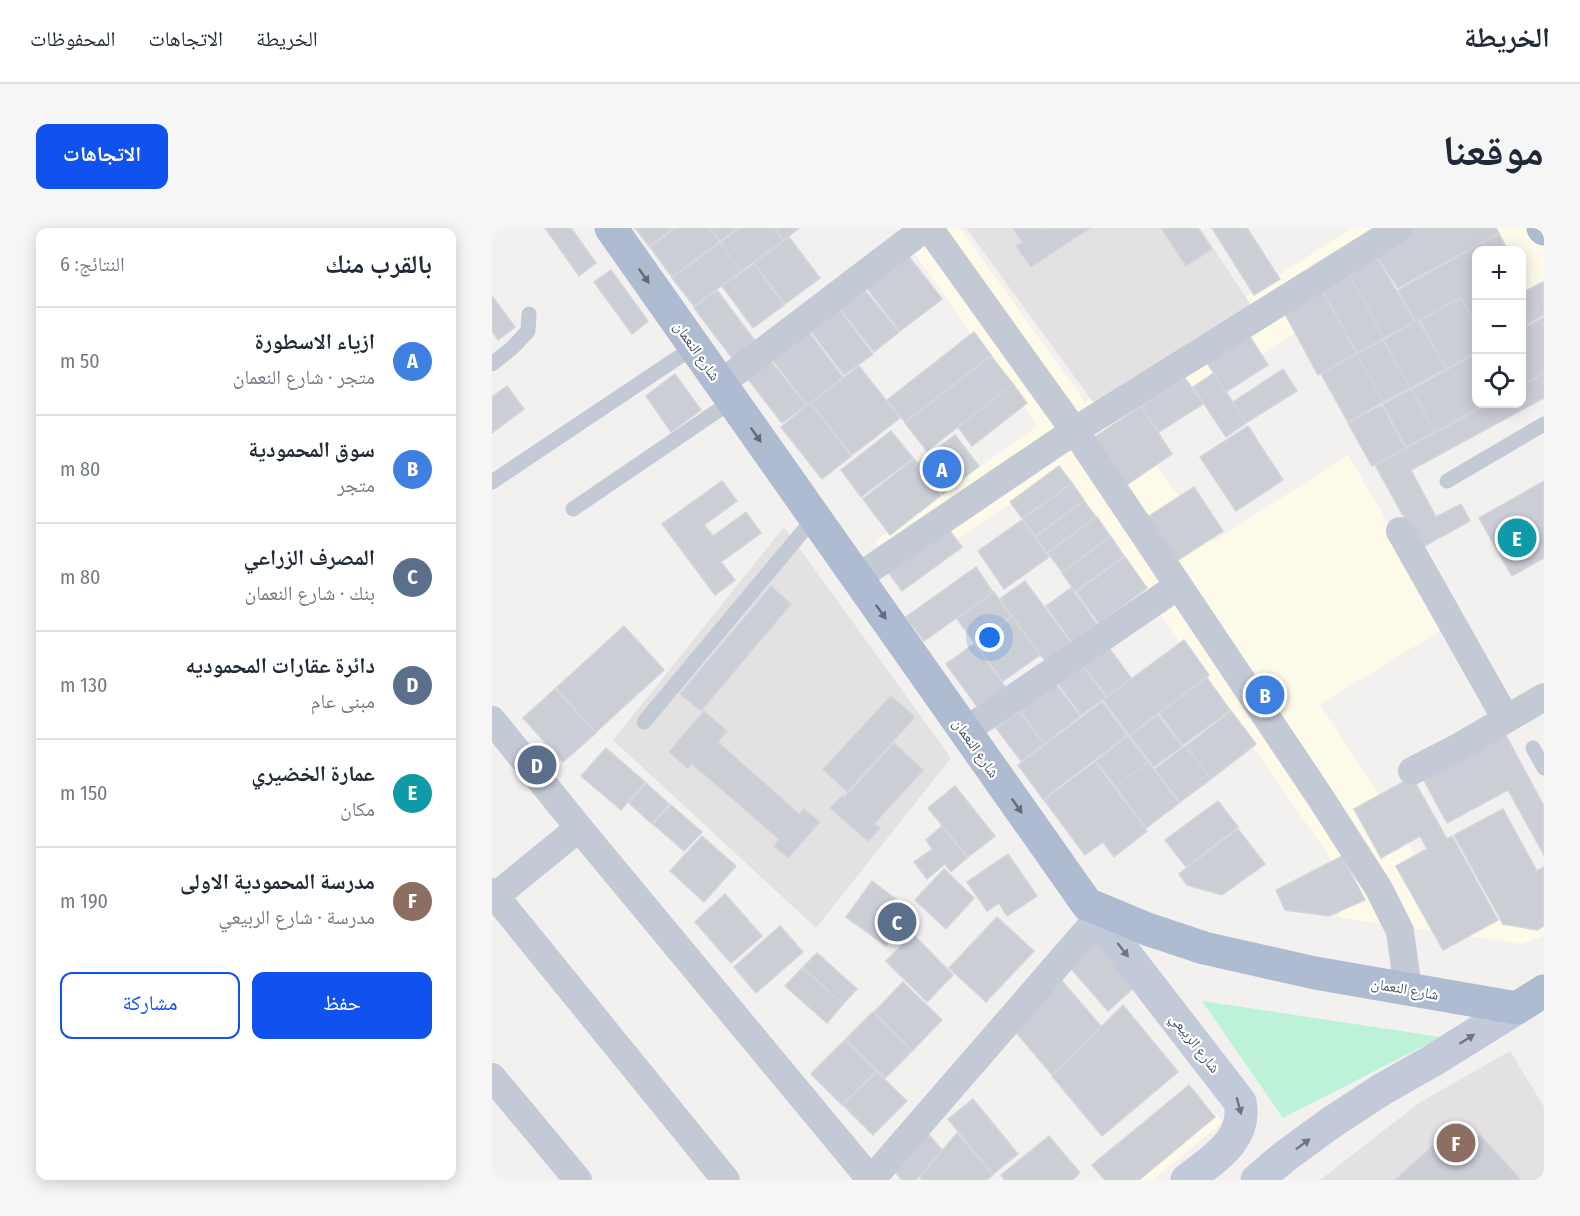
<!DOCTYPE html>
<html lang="ar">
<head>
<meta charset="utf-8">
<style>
  :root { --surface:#fff; --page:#f6f6f7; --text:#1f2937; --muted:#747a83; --line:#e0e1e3; --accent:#1052ed }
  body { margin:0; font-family:"Fira Sans Condensed","Noto Naskh Arabic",sans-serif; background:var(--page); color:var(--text); direction:rtl }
  .controls { position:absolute; right:18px; top:18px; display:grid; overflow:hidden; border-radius:12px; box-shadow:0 3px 15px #0003 }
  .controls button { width:54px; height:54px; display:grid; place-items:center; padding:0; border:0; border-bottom:2px solid var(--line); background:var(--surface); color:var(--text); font:30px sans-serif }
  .you { position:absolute; left:498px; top:410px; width:21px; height:21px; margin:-15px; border:4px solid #fff; border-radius:50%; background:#1a73e8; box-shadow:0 0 0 9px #1a73e833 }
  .badge { display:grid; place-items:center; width:39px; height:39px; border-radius:50%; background:var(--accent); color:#fff; font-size:20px; font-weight:700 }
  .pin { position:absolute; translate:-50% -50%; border:3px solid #fff; box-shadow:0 2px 6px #0006 }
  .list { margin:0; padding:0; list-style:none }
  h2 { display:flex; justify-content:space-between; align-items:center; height:78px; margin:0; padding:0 24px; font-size:26px }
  h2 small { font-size:20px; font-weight:400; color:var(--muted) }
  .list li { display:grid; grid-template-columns:39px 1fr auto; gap:18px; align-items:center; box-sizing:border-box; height:108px; padding:0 24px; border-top:2px solid var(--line) }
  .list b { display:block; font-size:22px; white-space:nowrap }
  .list p { margin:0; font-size:20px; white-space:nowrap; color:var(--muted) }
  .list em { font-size:20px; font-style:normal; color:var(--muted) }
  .actions { display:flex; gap:12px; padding:18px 24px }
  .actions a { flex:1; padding:14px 0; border:2px solid var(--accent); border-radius:12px; text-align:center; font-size:21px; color:var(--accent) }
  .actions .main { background:var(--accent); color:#fff }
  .icon { flex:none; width:33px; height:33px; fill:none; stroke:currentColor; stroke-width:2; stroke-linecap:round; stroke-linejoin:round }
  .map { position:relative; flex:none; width:1052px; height:952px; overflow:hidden; direction:ltr; border-radius:12px }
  header { display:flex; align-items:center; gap:36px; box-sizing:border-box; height:84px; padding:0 30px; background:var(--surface); border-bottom:2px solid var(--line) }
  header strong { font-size:28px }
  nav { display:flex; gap:33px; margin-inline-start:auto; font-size:21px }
  .intro { display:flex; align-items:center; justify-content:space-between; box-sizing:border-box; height:144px; padding:0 36px }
  h1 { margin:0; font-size:42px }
  .button { padding:15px 27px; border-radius:12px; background:var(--accent); color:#fff; font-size:21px; font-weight:700 }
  main { display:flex; gap:36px; padding:0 36px }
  aside { flex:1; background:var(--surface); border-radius:12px; box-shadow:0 3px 15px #0003 }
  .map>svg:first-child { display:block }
  .commercial { fill:#fdfaea }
  .education { fill:#e4e1e2 }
  .green { fill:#bdf2d9 }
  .building { fill:#ccced6; stroke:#d4d5dc; stroke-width:1.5 }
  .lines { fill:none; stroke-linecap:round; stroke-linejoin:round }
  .lane { stroke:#c3cad6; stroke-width:15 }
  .street { stroke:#c3cad6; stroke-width:28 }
  .secondary { stroke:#c2cada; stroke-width:33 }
  .primary { stroke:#afbbd0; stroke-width:33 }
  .oneway { fill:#616b7b }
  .oneway2 { fill:#6c7584 }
  .labels { text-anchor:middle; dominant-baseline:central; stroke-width:4.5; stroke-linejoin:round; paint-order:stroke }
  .street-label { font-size:15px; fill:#47505f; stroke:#fff }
</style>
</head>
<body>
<header>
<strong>الخريطة</strong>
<nav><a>الخريطة</a><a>الاتجاهات</a><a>المحفوظات</a></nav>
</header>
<div class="intro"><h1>موقعنا</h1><a class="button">الاتجاهات</a></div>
<main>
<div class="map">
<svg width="1052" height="952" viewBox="0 0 1052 952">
  <rect width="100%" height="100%" fill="#f3f0f0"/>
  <!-- commercial -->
  <g class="commercial">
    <polygon points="404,0 468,0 593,174 859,0 881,0 911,34 644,209 720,314 856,227 956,398 828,476 899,585 970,708 845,689 862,664 569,243 406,350 383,313 546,198"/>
    <polygon points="975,0 1052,0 1052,110 1030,78 1030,22 991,22"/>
    <polygon points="942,651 1019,672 1052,659 1052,708 1030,716 977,708"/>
    <polygon points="708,869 731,894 661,952 610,952"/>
  </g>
  <!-- education -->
  <g class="education">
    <polygon points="474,0 708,0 759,77 606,181"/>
    <polygon points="292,299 459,530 324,700 121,512"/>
    <polygon points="1018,823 1052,879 1052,952 828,952 927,875"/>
  </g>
  <!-- green -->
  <polygon class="green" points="710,773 949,809 791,890"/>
  <!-- building -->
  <g class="building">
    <polygon points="53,0 79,0 104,35 87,48"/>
    <polygon points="143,0 182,0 157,18"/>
    <polygon points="184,0 217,0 227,14 180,49 158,19"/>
    <polygon points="218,0 246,0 228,13"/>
    <polygon points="248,0 282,0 291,13 249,43 228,15"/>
    <polygon points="283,0 307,0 292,12"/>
    <polygon points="521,0 548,1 598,0 539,39 524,18 530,14"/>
    <polygon points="669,0 706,0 720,21 694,38"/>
    <polygon points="720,0 755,0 788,51 762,67"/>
    <polygon points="918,0 1004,0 1007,5 906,60 882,24"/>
    <polygon points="1007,6 1016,22 984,22 984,88 981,91 969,69 924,94 906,62"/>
    <polygon points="297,9 328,50 293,76 262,35"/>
    <polygon points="228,15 249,43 202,78 180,50"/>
    <polygon points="415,26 450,71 408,103 373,58"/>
    <polygon points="885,30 923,94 892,110 857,46"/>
    <polygon points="262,36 292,77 261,100 230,58"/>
    <polygon points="119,42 156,93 140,106 102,54"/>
    <polygon points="857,46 892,110 865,125 830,61"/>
    <polygon points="1051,54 1052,87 1030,99 1030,65"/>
    <polygon points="371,60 407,104 382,124 347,79"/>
    <polygon points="225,62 266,117 243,134 202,80"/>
    <polygon points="830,62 864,125 826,147 792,84"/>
    <polygon points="0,68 23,99 6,112 0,103"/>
    <polygon points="969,70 984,99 984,124 954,141 928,92"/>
    <polygon points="346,80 381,126 352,147 318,102"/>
    <polygon points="1052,89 1052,144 1030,157 1030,101"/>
    <polygon points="926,92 954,141 918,160 892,112"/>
    <polygon points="316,103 351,149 315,177 280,131"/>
    <polygon points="482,104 499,127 413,194 395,172"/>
    <polygon points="755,104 776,137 734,164 713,132"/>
    <polygon points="891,112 918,160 891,174 865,126"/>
    <polygon points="865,126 891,174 856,194 829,146"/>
    <polygon points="984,126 984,176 994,176 943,204 920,161"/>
    <polygon points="499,128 521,156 435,223 413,195"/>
    <polygon points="278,132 314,177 290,195 255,150"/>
    <polygon points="367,138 408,190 360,227 319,175"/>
    <polygon points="791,141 805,163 754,195 741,174"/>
    <polygon points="722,145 754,195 734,209 701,159"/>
    <polygon points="1052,145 1052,170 919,242 944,289 969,276 978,293 929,320 883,237 997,176 1030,176 1030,158"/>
    <polygon points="183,146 209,182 179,204 154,168"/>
    <polygon points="693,150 711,176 667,204 649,178"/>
    <polygon points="521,156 535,175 480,218 466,199"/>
    <polygon points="15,158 32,181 0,205 0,169"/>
    <polygon points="919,161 943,204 914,219 891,176"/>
    <polygon points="318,175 359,228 330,251 289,199"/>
    <polygon points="890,177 913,220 880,238 856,195"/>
    <polygon points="649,178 680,226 633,258 601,210"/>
    <polygon points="756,198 791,252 744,283 708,229"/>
    <polygon points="399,203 421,230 369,269 349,242"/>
    <polygon points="463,207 487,238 451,266 426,235"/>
    <polygon points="422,231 449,267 398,307 371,271"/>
    <polygon points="567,238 580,255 530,290 518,274"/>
    <polygon points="230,253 245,273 212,297 221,308 254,284 269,305 229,334 243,352 223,367 170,296"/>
    <polygon points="1052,253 1052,330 1020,348 987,290"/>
    <polygon points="580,255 592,272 543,308 531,291"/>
    <polygon points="702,259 731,303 683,334 654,290"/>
    <polygon points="592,273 604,289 555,324 544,309"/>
    <polygon points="605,289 618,308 570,344 556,325"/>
    <polygon points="530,292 557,329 512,361 486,323"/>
    <polygon points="453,296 470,319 410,363 393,340"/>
    <polygon points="619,309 632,328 583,363 570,345"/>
    <polygon points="633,329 655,360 607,395 584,364"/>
    <polygon points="484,339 501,364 432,413 414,389"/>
    <polygon points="533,353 579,415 553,433 508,371"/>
    <polygon points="279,358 299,376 209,483 188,466"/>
    <polygon points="579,360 605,396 580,414 554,378"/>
    <polygon points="502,364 519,388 482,414 465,391"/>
    <polygon points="520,389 548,427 511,453 483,415"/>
    <polygon points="132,398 172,442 104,504 64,460"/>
    <polygon points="692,412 717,447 637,507 611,472"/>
    <polygon points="482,416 520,468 492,488 454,436"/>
    <polygon points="615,417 639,450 615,468 590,436"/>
    <polygon points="589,436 614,469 589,487 565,454"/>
    <polygon points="715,450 738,482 691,517 667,485"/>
    <polygon points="563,455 588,488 552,516 528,482"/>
    <polygon points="63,461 104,505 71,534 31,490"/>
    <polygon points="399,468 423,489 355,564 331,541"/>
    <polygon points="610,474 635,507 551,571 526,537"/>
    <polygon points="212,483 235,503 226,514 307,586 312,581 328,594 296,630 282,618 287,611 200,536 196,541 177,524"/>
    <polygon points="527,483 552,516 529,533 504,500"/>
    <polygon points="739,483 764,516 719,551 694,518"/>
    <polygon points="666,487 690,518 662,539 638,508"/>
    <polygon points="1010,500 1052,578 1052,627 1016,562 955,595 928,545"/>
    <polygon points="636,508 656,534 624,559 604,533"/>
    <polygon points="402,515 431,542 382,596 388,600 376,613 338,580 350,568 352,570"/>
    <polygon points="693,518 719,551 688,574 663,541"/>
    <polygon points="114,520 153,554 129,582 89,548"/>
    <polygon points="603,534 655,603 622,629 611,614 593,627 552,572"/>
    <polygon points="656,534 687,575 654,600 624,559"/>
    <polygon points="920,549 955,611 960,608 1006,692 951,722 904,638 935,621 928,608 889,630 862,581"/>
    <polygon points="154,555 177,576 160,596 137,575"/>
    <polygon points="463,558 503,608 476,629 436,580"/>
    <polygon points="726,573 746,599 694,639 673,612"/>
    <polygon points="179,577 210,604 192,623 161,596"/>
    <polygon points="1011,581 1045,643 1052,639 1052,698 1045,702 1011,696 962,607"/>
    <polygon points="450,598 475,630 459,644 453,636 435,651 422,634 440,621 434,612"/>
    <polygon points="746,601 773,636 730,667 695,657 687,646"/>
    <polygon points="210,608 244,638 212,674 178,643"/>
    <polygon points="516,626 545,668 515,688 507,675 495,683 475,654"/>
    <polygon points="850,628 873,672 837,688 793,682 784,662"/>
    <polygon points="452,641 482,670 454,701 423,672"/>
    <polygon points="380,653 421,684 394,718 354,689"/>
    <polygon points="233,666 270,708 239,735 203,694"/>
    <polygon points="505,689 542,723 494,774 457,740"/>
    <polygon points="288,698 311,724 264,765 242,739"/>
    <polygon points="421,706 461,747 435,774 394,733"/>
    <polygon points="605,710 646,756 616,783 575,736"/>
    <polygon points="325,725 365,761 351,776 311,739"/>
    <polygon points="310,740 351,776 335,795 293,758"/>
    <polygon points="570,753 609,798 560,847 522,802"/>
    <polygon points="411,754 450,792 420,823 382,784"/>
    <polygon points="631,777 686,844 610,908 560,848"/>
    <polygon points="381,784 420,823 393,850 354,811"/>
    <polygon points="353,812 384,843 350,877 319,846"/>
    <polygon points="385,844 415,873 381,907 351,877"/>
    <polygon points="697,857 723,889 647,952 613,952 600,937"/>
    <polygon points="481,871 526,926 501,946 456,891"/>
    <polygon points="966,895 976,908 966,917 971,922 988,907 1029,952 903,952"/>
    <polygon points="432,901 450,922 424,952 410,952 399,939"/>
    <polygon points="465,905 501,947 495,952 430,952 428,949"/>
    <polygon points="557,908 588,945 580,952 513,952 509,947"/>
  </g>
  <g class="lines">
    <!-- lane -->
    <g class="lane">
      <polyline points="0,136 20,120 36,103 37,86"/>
      <polyline points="955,253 1052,196"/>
      <polyline points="0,254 202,119"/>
      <polyline points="81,281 240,173"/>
      <polyline points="152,494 322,290"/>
      <polyline points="1041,520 1052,540"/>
    </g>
    <!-- street -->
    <g class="street">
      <polyline points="437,0 591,215 828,569 887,661 908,703 916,762"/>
      <polyline points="228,156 433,0"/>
      <polyline points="908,303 1014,491"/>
      <polyline points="365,350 582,203 907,0"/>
      <polyline points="0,492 87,600 379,952"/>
      <polyline points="473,503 686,358"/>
      <polyline points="920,543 965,520 1052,469"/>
      <polyline points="0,664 234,952"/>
      <polyline points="0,671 87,600"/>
      <polyline points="0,849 86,952"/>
      <polyline points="379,952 606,690"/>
    </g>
    <!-- secondary -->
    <g class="secondary">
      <path d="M595,676L748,874C756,912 720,932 695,952"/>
      <polyline points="765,952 792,929 840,894 889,862 940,833 1025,780"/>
    </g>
    <!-- primary -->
    <g class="primary">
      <polyline points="119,0 595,676 655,701 712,720 823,745 1025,780 1052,763"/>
      <polyline points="1051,0 1052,1"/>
    </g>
  </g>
  <!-- one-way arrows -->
  <defs><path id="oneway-solid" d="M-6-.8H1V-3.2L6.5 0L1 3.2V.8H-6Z" transform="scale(1.5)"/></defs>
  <g class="oneway">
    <use href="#oneway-solid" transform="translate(152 48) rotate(55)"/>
    <use href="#oneway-solid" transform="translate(264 207) rotate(55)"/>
    <use href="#oneway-solid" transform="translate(389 384) rotate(55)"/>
    <use href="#oneway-solid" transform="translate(525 578) rotate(55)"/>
  </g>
  <g class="oneway2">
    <use href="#oneway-solid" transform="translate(631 722) rotate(52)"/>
    <use href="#oneway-solid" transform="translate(975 811) rotate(-32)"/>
    <use href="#oneway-solid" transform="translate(747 878) rotate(75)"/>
    <use href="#oneway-solid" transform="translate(811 916) rotate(-37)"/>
  </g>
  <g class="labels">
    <!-- street labels -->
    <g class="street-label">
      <text transform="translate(205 123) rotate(55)">شارع النعمان</text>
      <text transform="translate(484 520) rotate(55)">شارع النعمان</text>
      <text transform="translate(913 761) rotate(10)">شارع النعمان</text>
      <text transform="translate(703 815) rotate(52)">شارع الربيعي</text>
    </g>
  </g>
</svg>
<div class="controls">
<button>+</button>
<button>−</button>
<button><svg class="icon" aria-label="locate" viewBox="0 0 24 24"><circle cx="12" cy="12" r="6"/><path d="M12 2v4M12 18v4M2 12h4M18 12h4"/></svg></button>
</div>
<div class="you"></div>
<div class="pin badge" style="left:450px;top:241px;background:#3f7fe0">A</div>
<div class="pin badge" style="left:773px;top:467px;background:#3f7fe0">B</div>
<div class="pin badge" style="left:405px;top:694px;background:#5c6f8a">C</div>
<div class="pin badge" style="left:45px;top:537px;background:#5c6f8a">D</div>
<div class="pin badge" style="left:1025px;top:310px;background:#0f9aa8">E</div>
<div class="pin badge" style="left:964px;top:915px;background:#8d6e63">F</div>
</div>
<aside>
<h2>بالقرب منك<small>النتائج: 6</small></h2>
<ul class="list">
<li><span class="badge" style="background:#3f7fe0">A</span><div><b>ازياء الاسطورة</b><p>متجر · شارع النعمان</p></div><em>50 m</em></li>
<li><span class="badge" style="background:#3f7fe0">B</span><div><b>سوق المحمودية</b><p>متجر</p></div><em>80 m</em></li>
<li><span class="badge" style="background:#5c6f8a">C</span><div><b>المصرف الزراعي</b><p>بنك · شارع النعمان</p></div><em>80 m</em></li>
<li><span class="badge" style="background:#5c6f8a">D</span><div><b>دائرة عقارات المحموديه</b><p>مبنى عام</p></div><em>130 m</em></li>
<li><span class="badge" style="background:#0f9aa8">E</span><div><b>عمارة الخضيري</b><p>مكان</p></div><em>150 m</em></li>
<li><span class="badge" style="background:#8d6e63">F</span><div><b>مدرسة المحمودية الاولى</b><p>مدرسة · شارع الربيعي</p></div><em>190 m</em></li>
</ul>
<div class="actions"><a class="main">حفظ</a><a>مشاركة</a></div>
</aside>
</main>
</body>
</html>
